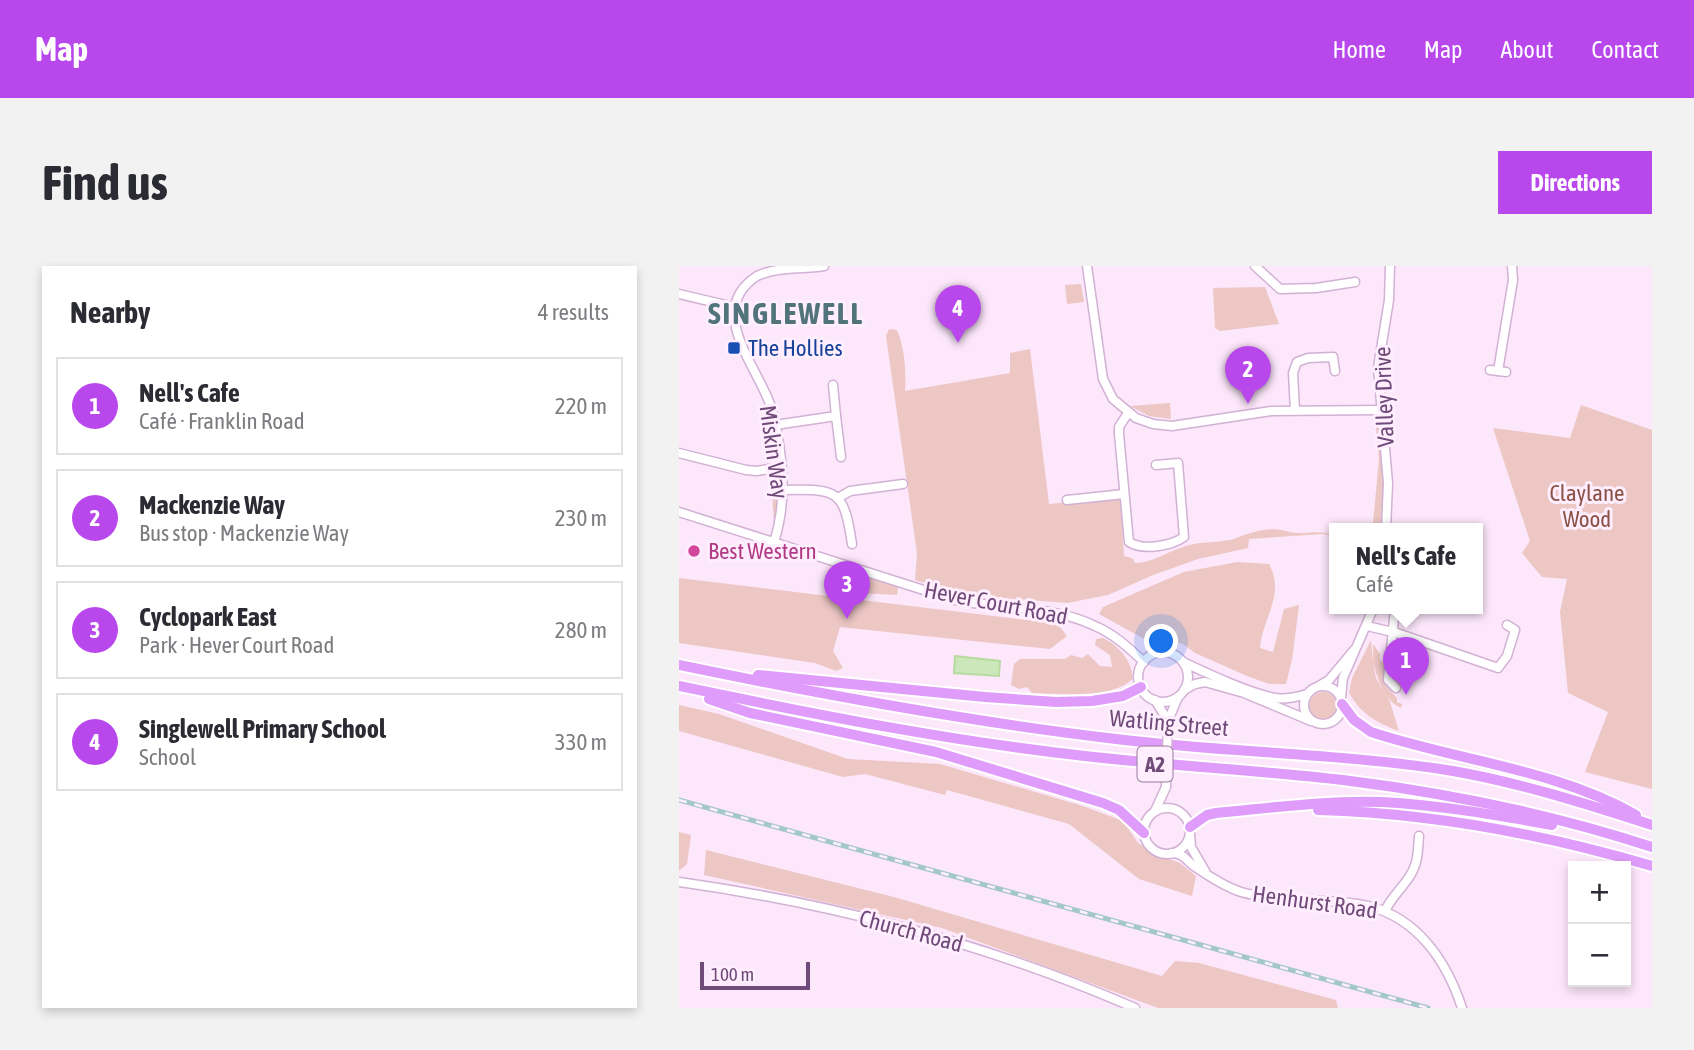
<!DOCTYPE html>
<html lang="en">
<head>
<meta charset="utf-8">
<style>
  :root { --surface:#fff; --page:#f2f2f3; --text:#2b2b33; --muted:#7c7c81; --line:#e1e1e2; --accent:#b948ec }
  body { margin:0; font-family:"Asap Condensed",sans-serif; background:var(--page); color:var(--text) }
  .controls { position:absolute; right:21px; bottom:21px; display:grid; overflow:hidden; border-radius:0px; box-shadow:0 4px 10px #0003 }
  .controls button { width:63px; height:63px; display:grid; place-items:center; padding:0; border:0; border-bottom:2px solid var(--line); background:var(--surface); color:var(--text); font:35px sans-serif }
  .scale { position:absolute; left:21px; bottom:18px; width:110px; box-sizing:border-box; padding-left:7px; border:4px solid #704a79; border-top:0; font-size:19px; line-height:24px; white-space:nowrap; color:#704a79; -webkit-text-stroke:5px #ffeefe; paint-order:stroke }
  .you { position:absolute; left:483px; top:376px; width:24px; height:24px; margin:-18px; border:5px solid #fff; border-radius:50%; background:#1a73e8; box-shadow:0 0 0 10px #1a73e833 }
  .badge { display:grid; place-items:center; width:46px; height:46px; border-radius:50%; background:var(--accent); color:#fff; font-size:23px; font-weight:700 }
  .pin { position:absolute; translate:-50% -58px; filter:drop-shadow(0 2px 4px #0008) }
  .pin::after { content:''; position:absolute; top:37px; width:24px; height:21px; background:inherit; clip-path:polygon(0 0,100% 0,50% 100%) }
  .popup { position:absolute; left:650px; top:257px; width:154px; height:91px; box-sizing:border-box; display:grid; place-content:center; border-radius:0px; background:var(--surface); filter:drop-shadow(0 2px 5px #0005); font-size:23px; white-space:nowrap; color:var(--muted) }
  .popup b { font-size:26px; color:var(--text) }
  .popup::after { content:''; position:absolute; left:50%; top:100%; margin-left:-14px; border:14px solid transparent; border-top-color:var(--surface) }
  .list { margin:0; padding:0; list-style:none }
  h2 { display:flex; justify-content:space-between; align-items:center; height:91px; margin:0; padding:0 28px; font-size:30px }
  h2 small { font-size:23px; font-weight:400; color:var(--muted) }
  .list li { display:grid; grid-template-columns:46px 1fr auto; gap:21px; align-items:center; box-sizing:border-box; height:98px; margin:0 14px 14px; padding:0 14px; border:2px solid var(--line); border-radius:0px }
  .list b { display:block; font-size:26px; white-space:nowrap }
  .list p { margin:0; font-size:23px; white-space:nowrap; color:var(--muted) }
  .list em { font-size:23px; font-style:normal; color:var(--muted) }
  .map { position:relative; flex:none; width:973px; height:742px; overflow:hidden; border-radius:0px }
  header { display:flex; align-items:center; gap:42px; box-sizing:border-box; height:98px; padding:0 35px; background:var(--accent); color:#fff }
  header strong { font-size:33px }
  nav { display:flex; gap:38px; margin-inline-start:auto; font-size:24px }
  .intro { display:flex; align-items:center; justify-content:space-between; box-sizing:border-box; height:168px; padding:0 42px }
  h1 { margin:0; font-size:49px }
  .button { padding:18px 32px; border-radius:0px; background:var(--accent); color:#fff; font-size:24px; font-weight:700 }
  main { display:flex; gap:42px; padding:0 42px }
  aside { flex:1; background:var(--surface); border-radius:0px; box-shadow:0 4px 10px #0003 }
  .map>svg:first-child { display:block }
  .green { fill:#ecc7c4 }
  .water { fill:#cce8ba; stroke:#b6daa0; stroke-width:2 }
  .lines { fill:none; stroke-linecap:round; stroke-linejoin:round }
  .minor-casing { stroke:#d2b1d5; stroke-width:11 }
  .highway-casing { stroke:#fff; stroke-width:14 }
  .minor { stroke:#fff; stroke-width:8 }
  .highway { stroke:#e09cfa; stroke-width:10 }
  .rail-casing { stroke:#a4c8c8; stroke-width:5 }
  .rail { stroke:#ffeefe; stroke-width:2.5; stroke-dasharray:8; stroke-linecap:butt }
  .minor-bridge-casing { stroke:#d2b1d5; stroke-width:11; stroke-linecap:butt }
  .minor-bridge { stroke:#fff; stroke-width:8 }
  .transit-dot { fill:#1a4fb4; stroke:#ffeefe; stroke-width:2.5 }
  .hotel-dot { fill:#d1479c; stroke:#ffeefe; stroke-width:2.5 }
  .labels { text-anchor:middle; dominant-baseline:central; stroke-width:6; stroke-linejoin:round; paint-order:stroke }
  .shield { fill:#ffeefe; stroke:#9b7ba1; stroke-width:2 }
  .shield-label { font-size:21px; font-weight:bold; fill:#704a79 }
  .transit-label { font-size:23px; fill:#164399; stroke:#ffeefe; text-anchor:start }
  .street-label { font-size:23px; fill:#704a79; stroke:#ffeefe }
  .park-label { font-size:23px; fill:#8b5246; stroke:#ffeefe }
  .hotel-label { font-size:23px; fill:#b23c85; stroke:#ffeefe; text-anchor:start }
  .district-label { font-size:30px; font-weight:bold; letter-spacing:2px; fill:#507479; stroke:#ffeefe }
</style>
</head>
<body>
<header>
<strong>Map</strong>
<nav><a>Home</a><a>Map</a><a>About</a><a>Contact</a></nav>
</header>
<div class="intro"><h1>Find us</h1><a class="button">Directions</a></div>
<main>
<aside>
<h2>Nearby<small>4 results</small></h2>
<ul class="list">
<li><span class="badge">1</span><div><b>Nell's Cafe</b><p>Café · Franklin Road</p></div><em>220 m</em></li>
<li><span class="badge">2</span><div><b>Mackenzie Way</b><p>Bus stop · Mackenzie Way</p></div><em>230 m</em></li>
<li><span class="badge">3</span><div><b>Cyclopark East</b><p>Park · Hever Court Road</p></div><em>280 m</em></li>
<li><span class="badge">4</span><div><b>Singlewell Primary School</b><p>School</p></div><em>330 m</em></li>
</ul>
</aside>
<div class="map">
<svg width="973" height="742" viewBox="0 0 973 742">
  <rect width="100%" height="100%" fill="#fde7fb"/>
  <!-- green -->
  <g class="green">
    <polygon points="402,18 405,36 388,38 386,19"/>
    <polygon points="586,21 600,58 541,65 536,62 534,22"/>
    <path d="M210,63L218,64C226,83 227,105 226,125L331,107V87L351,83L370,238L442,231L445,290L453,292L456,297C474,297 489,285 507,280C522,275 541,277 555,273C570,267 586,261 603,264C608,265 613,267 619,267C632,267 644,264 655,270L644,268L570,273L569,282L519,293L474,309L429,329L388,337L285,329L236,314L238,287L207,70Z"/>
    <polygon points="491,137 492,153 470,150 451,140"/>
    <polygon points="902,139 973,164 973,523 906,506 929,446 889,427 881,346 888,313 863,311 843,287 851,275 814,162 891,172"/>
    <path d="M696,152C708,169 704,242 701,263L694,257L700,193Z"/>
    <path d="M94,207C106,219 100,245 95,259L92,209Z"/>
    <path d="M558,296L590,298C607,329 583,352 581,382L594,386L605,343L620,339L613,394L607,418H590L568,410L516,387L504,378L483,373L467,374L420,348L424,341L505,306Z"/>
    <polygon points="167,303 219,321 218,329 164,326"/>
    <polygon points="0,312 373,357 381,361 388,370 371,383 161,361 154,385 164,402 157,405 136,397 0,377"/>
    <path d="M424,372C440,380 452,394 454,412C437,433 379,428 353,427L348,421L340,423L332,419L335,398L341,393H386L392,389L403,392L409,388L421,400L433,401L431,389L416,379L417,373Z"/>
    <path d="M692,374L694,396V378L701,388V394L707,399V420L718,432V436L723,438L722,442C704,434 700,414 694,398L697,412L711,436L720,465C698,457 682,448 670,427L673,412Z"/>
    <circle cx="644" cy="440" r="14"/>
    <polygon points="0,439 40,448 169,493 261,498 404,540 444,555 459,577 479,589 501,597 517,610 513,630 460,613 390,558 268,524 266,529 186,508 164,511 0,465"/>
    <polygon points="0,566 12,569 8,598 0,605"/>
    <polygon points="27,584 215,631 483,710 496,695 520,697 657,734 659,742 479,742 263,662 25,609"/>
  </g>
  <!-- water -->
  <polygon class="water" points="276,390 321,395 320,410 275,407"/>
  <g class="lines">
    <!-- minor casing -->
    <g class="minor-casing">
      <g id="minor">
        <polyline points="408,0 424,113 434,133 457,152 474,158 493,160 592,145 702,144"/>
        <polyline points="576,0 601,23 637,22 676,16"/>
        <polyline points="0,28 55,41"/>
        <polyline points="811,104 827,106"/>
        <polyline points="819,105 834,14 833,0"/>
        <polyline points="616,144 614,107 618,96 629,92 654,91 656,105"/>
        <path d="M449,147L440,161V168L450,276C464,285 492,280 505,271L499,197L477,199"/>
        <polyline points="157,150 162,191"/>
        <polyline points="96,159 157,150 154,119"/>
        <polyline points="0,187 67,204 78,205 101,201"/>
        <path d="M105,224C158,223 165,223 173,278"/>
        <polyline points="159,232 171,225 224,218"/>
        <polyline points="388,234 445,228"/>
        <path d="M0,246L276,334C322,343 373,339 416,360C435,368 450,382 465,396"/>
        <polyline points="707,263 709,217 699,102 710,34 711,0"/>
        <path d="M95,276C109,233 104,188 93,144C82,104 24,45 78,10C99,0 122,4 145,0"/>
        <polyline points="716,343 709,414 717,422"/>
        <polyline points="688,360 718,367 819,402 828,390 836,364 828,359"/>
        <circle cx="484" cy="411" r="25"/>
        <path d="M504,396C530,408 567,426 596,432C607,434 618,431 628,428"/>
        <circle cx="644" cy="439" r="19"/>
        <polyline points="640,420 650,414 675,384"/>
        <polyline points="505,424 516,418 526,416 565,427 632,455"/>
        <polyline points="662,431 664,412 694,343"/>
        <polyline points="476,434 489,455"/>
        <polyline points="489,455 499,431"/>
        <circle cx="488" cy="565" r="23"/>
        <polyline points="476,545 487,521"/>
        <polyline points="511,569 512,581 526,605"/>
        <path d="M493,587C504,587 507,594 515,600C528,609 547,621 562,626C582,632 604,632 626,634C647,635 669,635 689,640C739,652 768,696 783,742"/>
        <path d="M0,616C157,638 311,679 456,742"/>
        <path d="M706,645C712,631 724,622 732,608C739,597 739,583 740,570"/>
      </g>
    </g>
    <!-- highway casing -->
    <g class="highway-casing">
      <g id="highway">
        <path d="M0,399C145,429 291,456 437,473C549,487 663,487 774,505C842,517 908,538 973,559"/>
        <polyline points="79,409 306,431 377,436 413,435 444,430 462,421"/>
        <path d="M0,420C134,448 270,475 406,490C492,500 578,504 664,514C768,527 873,548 973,581"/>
        <polyline points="30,433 71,447 257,486 424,537 440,544 465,567"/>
        <path d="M663,438L675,454L692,466C780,495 876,503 957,549"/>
        <path d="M639,544C753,547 864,568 973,600"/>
        <path d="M511,561L528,549L537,547C592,542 648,534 703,536C760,539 817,549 873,559"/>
      </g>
    </g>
    <!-- minor -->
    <use href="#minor" class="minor"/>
    <!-- highway -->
    <use href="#highway" class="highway"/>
    <!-- rail casing -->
    <g class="rail-casing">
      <polyline id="rail" points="0,534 749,742"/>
    </g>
    <!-- rail -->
    <use href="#rail" class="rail"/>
    <!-- minor-bridge casing -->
    <g class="minor-bridge-casing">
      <polyline id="minor-bridge" points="487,521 489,455"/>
    </g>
    <!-- minor-bridge -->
    <use href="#minor-bridge" class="minor-bridge"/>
  </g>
  <!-- markers -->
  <rect class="transit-dot" x="48" y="75" width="14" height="14" rx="3.5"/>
  <circle class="hotel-dot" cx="15" cy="285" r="7"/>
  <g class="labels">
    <!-- shield labels -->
    <rect class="shield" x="458.5" y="480.5" width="35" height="35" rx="5"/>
    <g class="shield-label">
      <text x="476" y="498">A2</text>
    </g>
    <!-- transit labels -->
    <g class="transit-label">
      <text x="69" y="82">The Hollies</text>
    </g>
    <!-- street labels -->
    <g class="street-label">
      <text transform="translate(705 131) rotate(-92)">Valley Drive</text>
      <text transform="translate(95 186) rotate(82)">Miskin Way</text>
      <text transform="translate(317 337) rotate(11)">Hever Court Road</text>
      <text transform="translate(490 457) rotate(5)">Watling Street</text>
      <text transform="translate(636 636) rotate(8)">Henhurst Road</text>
      <text transform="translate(232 665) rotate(15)">Church Road</text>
    </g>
    <!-- park labels -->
    <g class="park-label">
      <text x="908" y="227">Claylane<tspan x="908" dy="26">Wood</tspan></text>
    </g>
    <!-- hotel labels -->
    <g class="hotel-label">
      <text x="29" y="285">Best Western</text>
    </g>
    <!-- district labels -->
    <g class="district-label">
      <text x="107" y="47">SINGLEWELL</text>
    </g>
  </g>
</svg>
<div class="controls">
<button>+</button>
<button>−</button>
</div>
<div class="scale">100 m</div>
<div class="you"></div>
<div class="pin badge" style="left:727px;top:429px">1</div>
<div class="popup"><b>Nell's Cafe</b>Café</div>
<div class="pin badge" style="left:569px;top:138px">2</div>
<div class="pin badge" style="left:168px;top:353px">3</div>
<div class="pin badge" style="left:279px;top:77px">4</div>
</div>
</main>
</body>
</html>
